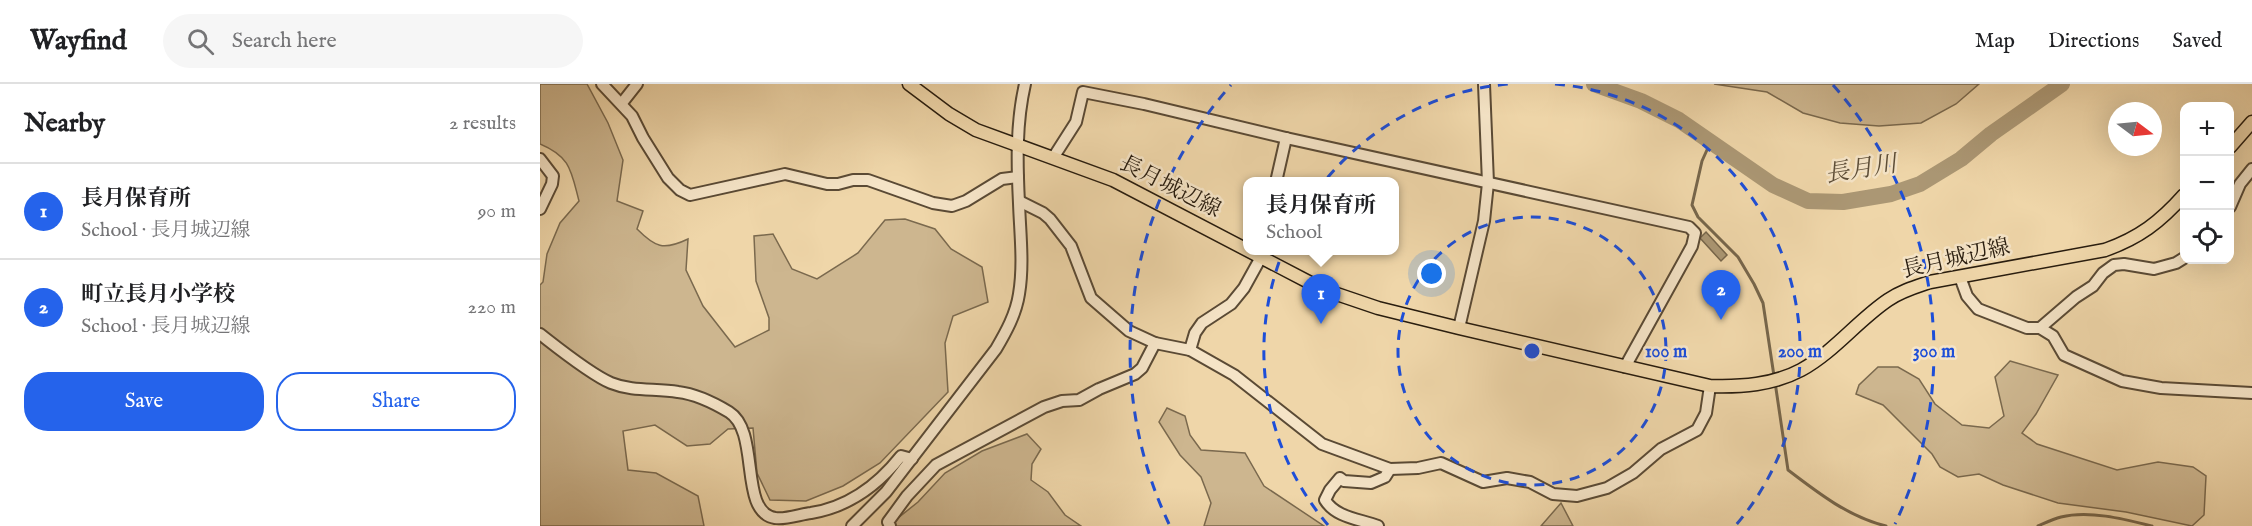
<!DOCTYPE html>
<html lang="en">
<head>
<meta charset="utf-8">
<style>
  :root { --surface:#fff; --page:#f6f6f6; --text:#202124; --muted:#757577; --line:#e0e0e0; --accent:#2563eb }
  body { margin:0; font-family:"IM FELL English","Noto Serif JP",serif; background:var(--page); color:var(--text) }
  .controls { position:absolute; right:18px; top:18px; display:grid; overflow:hidden; border-radius:12px; box-shadow:0 6px 24px #0002 }
  .controls button { width:54px; height:54px; display:grid; place-items:center; padding:0; border:0; border-bottom:2px solid var(--line); background:var(--surface); color:var(--text); font:30px sans-serif }
  .compass { position:absolute; left:1568px; top:18px; width:54px; height:54px; border-radius:50%; background:var(--surface); box-shadow:0 6px 24px #0002; rotate:106deg }
  .you { position:absolute; left:892px; top:190px; width:21px; height:21px; margin:-15px; border:4px solid #fff; border-radius:50%; background:#1a73e8; box-shadow:0 0 0 9px #1a73e833 }
  .badge { display:grid; place-items:center; width:39px; height:39px; border-radius:50%; background:var(--accent); color:#fff; font-size:20px; font-weight:700 }
  .pin { position:absolute; translate:-50% -50px; filter:drop-shadow(0 2px 3px #0008) }
  .pin::after { content:''; position:absolute; top:32px; width:21px; height:18px; background:inherit; clip-path:polygon(0 0,100% 0,50% 100%) }
  .popup { position:absolute; left:703px; top:93px; width:156px; height:78px; box-sizing:border-box; display:grid; place-content:center; border-radius:12px; background:var(--surface); filter:drop-shadow(0 2px 4px #0005); font-size:20px; white-space:nowrap; color:var(--muted) }
  .popup b { font-size:22px; color:var(--text) }
  .popup::after { content:''; position:absolute; left:50%; top:100%; margin-left:-12px; border:12px solid transparent; border-top-color:var(--surface) }
  .list { margin:0; padding:0; list-style:none }
  h2 { display:flex; justify-content:space-between; align-items:center; height:78px; margin:0; padding:0 24px; font-size:26px }
  h2 small { font-size:20px; font-weight:400; color:var(--muted) }
  .list li { display:grid; grid-template-columns:39px 1fr auto; gap:18px; align-items:center; box-sizing:border-box; height:96px; padding:0 24px; border-top:2px solid var(--line) }
  .list b { display:block; font-size:22px; white-space:nowrap }
  .list p { margin:0; font-size:20px; white-space:nowrap; color:var(--muted) }
  .list em { font-size:20px; font-style:normal; color:var(--muted) }
  .actions { display:flex; gap:12px; padding:18px 24px }
  .actions a { flex:1; padding:14px 0; border:2px solid var(--accent); border-radius:24px; text-align:center; font-size:21px; color:var(--accent) }
  .actions .main { background:var(--accent); color:#fff }
  .icon { flex:none; width:33px; height:33px; fill:none; stroke:currentColor; stroke-width:2; stroke-linecap:round; stroke-linejoin:round }
  .map { position:relative; flex:none; width:1712px; height:442px; overflow:hidden }
  header { display:flex; align-items:center; gap:36px; box-sizing:border-box; height:84px; padding:0 30px; background:var(--surface); border-bottom:2px solid var(--line) }
  header strong { font-size:28px }
  nav { display:flex; gap:33px; margin-inline-start:auto; font-size:21px }
  .search { width:420px; height:54px; background:var(--page); display:flex; align-items:center; gap:15px; box-sizing:border-box; padding:0 21px; border-radius:33px; color:var(--muted); font-size:22px }
  main { display:flex }
  aside { flex:1; background:var(--surface) }
  .map>svg:first-child { display:block }
  .green { fill:#cdb68f; stroke:#7a694e; stroke-width:1.5 }
  .water { fill:#ab9774; stroke:#77664b; stroke-width:1.5 }
  .lines { fill:none; stroke-linecap:round; stroke-linejoin:round }
  .stream { stroke:#77664b; stroke-width:3 }
  .river { stroke:#ab9774; stroke-width:16 }
  .minor-casing { stroke:#5a4a35; stroke-width:14 }
  .major-casing { stroke:#281c0e; stroke-width:15 }
  .minor { stroke:#f5e4c7; stroke-width:10 }
  .major { stroke:#efd6a9; stroke-width:12 }
  .ring { fill:none; stroke:#1d4ed8; stroke-width:3; stroke-dasharray:10 8 }
  .labels { text-anchor:middle; dominant-baseline:central; stroke-width:5; stroke-linejoin:round; paint-order:stroke }
  .street-label { font-size:22px; fill:#281c0e; stroke:#f5e4c7 }
  .water-label { font-size:24px; font-style:italic; fill:#5c4d37; stroke:#f5e4c7 }
  .centre { fill:#1d4ed8; stroke:#f5e4c7; stroke-width:3 }
  .ring-label { font-size:18px; text-anchor:middle; font-weight:bold; fill:#1d4ed8; stroke:#f5e4c7; stroke-width:5; stroke-linejoin:round; paint-order:stroke }
</style>
</head>
<body>
<header>
<strong>Wayfind</strong>
<div class="search"><svg class="icon" aria-label="search" viewBox="0 0 24 24"><circle cx="10" cy="10" r="6"/><path d="M15 15l6 6"/></svg>Search here</div>
<nav><a>Map</a><a>Directions</a><a>Saved</a></nav>
</header>
<main>
<aside>
<h2>Nearby<small>2 results</small></h2>
<ul class="list">
<li><span class="badge">1</span><div><b>長月保育所</b><p>School · 長月城辺線</p></div><em>90 m</em></li>
<li><span class="badge">2</span><div><b>町立長月小学校</b><p>School · 長月城辺線</p></div><em>220 m</em></li>
</ul>
<div class="actions"><a class="main">Save</a><a>Share</a></div>
</aside>
<div class="map">
<svg width="1712" height="442" viewBox="0 0 1712 442">
  <rect width="100%" height="100%" fill="#efd6a9"/>
  <filter id="stains"><feTurbulence type="fractalNoise" baseFrequency=".00333" numOctaves="4"/><feColorMatrix values="0 0 0 0 .2 0 0 0 0 .09 0 0 0 0 .02 0 0 0 .5 -.17"/></filter>
  <radialGradient id="worn" r=".72"><stop offset=".6" stop-color="#630" stop-opacity="0"/><stop offset="1" stop-color="#630" stop-opacity=".3"/></radialGradient>
  <!-- green -->
  <g class="green">
    <path d="M0,0H47L68,39L83,76L77,117L103,127L97,145C115,163 123,167 148,155L146,186L163,222L195,263L229,246V234L216,197L214,152L233,150L252,185L277,195L318,169L345,136L365,135L395,145L411,165L442,183L448,218L413,232L405,259L408,308L340,379L303,402L266,417L230,416L217,389L213,344L188,345L170,360L147,362L115,341L83,347L88,386L116,389L158,412L164,442H0V201L3,198L7,170L20,139L39,117C31,87 31,73 0,60Z"/>
    <polygon points="1174,0 1439,0 1416,20 1381,39 1339,42 1300,39 1263,29 1227,8"/>
    <polygon points="1470,277 1518,291 1496,330 1482,349 1497,360 1577,386 1618,378 1653,383 1666,392 1664,431 1652,442 1586,428 1518,419 1463,401 1439,390 1418,393 1400,383 1392,370 1343,321 1316,310 1319,301 1338,283 1358,283 1379,295 1395,320 1422,341 1449,344 1464,332 1455,293"/>
    <polygon points="627,324 645,332 650,351 661,366 705,369 724,402 784,442 664,442 671,419 661,393 640,371 619,338"/>
    <polygon points="487,350 501,365 492,380 491,396 508,408 525,431 541,442 348,442 378,418 405,389 442,367"/>
    <polygon points="1021,419 1033,442 1001,442"/>
  </g>
  <!-- water -->
  <polygon class="water" points="1166,148 1187,171 1181,177 1160,154"/>
  <g class="lines">
    <!-- stream -->
    <g class="stream">
      <polyline points="1171,57 1162,77 1152,121 1158,133 1198,173 1214,200 1223,219 1234,292"/>
      <path d="M1235,298L1248,386C1278,409 1309,433 1346,442"/>
      <path d="M1498,442C1505,439 1513,435 1521,433C1549,426 1584,435 1612,442"/>
    </g>
    <!-- river -->
    <polyline class="river" points="1054,0 1101,17 1139,36 1233,101 1268,117 1303,118 1351,110 1380,100 1421,75 1451,50 1522,0"/>
    <!-- minor casing -->
    <g class="minor-casing">
      <g id="minor">
        <polyline points="62,0 92,32 103,54 128,94 140,106 150,111 245,90 287,100 298,100 313,96 328,96 393,119 412,122 426,117 462,95 478,93"/>
        <polyline points="82,19 97,0"/>
        <polyline points="513,74 536,38 543,8 604,20 746,54 1149,143 1155,149 1152,162 1085,283"/>
        <polyline points="0,75 13,92 12,100 0,125"/>
        <polyline points="736,98 746,54"/>
        <polyline points="479,117 503,129 510,135 531,162 551,214 589,247 615,259 650,266 694,291 782,360 850,385 878,384 901,379 943,398 967,394 990,398 1013,410 1037,412 1067,404 1093,389 1121,365 1157,346 1166,329 1170,302"/>
        <polyline points="1690,123 1700,100 1712,85"/>
        <polyline points="1420,193 1427,212 1438,225 1487,244 1500,244 1513,252 1524,271 1582,297 1621,304 1712,309"/>
        <polyline points="919,244 944,137 948,99 944,0"/>
        <polyline points="1500,244 1536,213 1553,202 1563,189 1574,181 1584,180 1614,185 1636,179 1644,174"/>
        <path d="M0,250C18,264 50,290 71,299C93,308 116,304 138,308C155,310 174,319 189,328C221,348 198,428 235,434C245,436 261,430 271,429C308,423 338,401 361,372L372,375"/>
        <polyline points="650,266 655,249 662,239 691,220 704,204 725,166"/>
        <path d="M312,442L346,408L456,265C466,248 476,230 479,210C484,180 480,149 479,119C477,79 476,39 485,0"/>
        <polyline points="350,442 348,438 367,412 396,381 504,323 522,317 539,316 559,305 595,290 602,284 615,259"/>
        <path d="M838,442C820,435 796,434 785,416L790,406L800,394L804,397L831,399L845,393L850,385"/>
      </g>
    </g>
    <!-- major casing -->
    <g class="major-casing">
      <g id="major">
        <path d="M369,0L409,30L436,46L573,96L782,205L838,224L919,244L1170,302C1201,303 1233,301 1261,286C1294,268 1317,237 1348,216C1361,207 1375,203 1390,198L1565,166C1599,154 1620,138 1644,111"/>
        <polyline points="1690,63 1712,38"/>
      </g>
    </g>
    <!-- minor -->
    <use href="#minor" class="minor"/>
    <!-- major -->
    <use href="#major" class="major"/>
  </g>
  <!-- distance rings -->
  <g class="ring">
    <circle cx="992" cy="267" r="134"/>
    <path d="M788 441A268 268 0 0 1 969 0M1015 0A268 268 0 0 1 1196 441"/>
    <path d="M629 440A402 402 0 0 1 691 1M1293 1A402 402 0 0 1 1355 440"/>
  </g>
  <g class="labels">
    <!-- street labels -->
    <g class="street-label">
      <text transform="translate(630 103) rotate(27)">長月城辺線</text>
      <text transform="translate(1416 175) rotate(-13)">長月城辺線</text>
    </g>
    <!-- water labels -->
    <g class="water-label">
      <text transform="translate(1321 86) rotate(-9)">長月川</text>
    </g>
  </g>
  <circle cx="992" cy="267" r="9" class="centre"/>
  <g class="ring-label">
    <text x="1126" y="273">100 m</text>
    <text x="1260" y="273">200 m</text>
    <text x="1394" y="273">300 m</text>
  </g>
  <rect width="100%" height="100%" filter="url(#stains)"/>
  <rect width="100%" height="100%" fill="url(#worn)"/>
</svg>
<div class="controls">
<button>+</button>
<button>−</button>
<button><svg class="icon" aria-label="locate" viewBox="0 0 24 24"><circle cx="12" cy="12" r="6"/><path d="M12 2v4M12 18v4M2 12h4M18 12h4"/></svg></button>
</div>
<svg class="compass" viewBox="-18 -18 36 36"><path d="M0-13l5 13h-10z" fill="#e53935"/><path d="M0 13l5-13h-10z" fill="#757577"/></svg>
<div class="you"></div>
<div class="pin badge" style="left:781px;top:240px">1</div>
<div class="popup"><b>長月保育所</b>School</div>
<div class="pin badge" style="left:1181px;top:236px">2</div>
</div>
</main>
</body>
</html>
